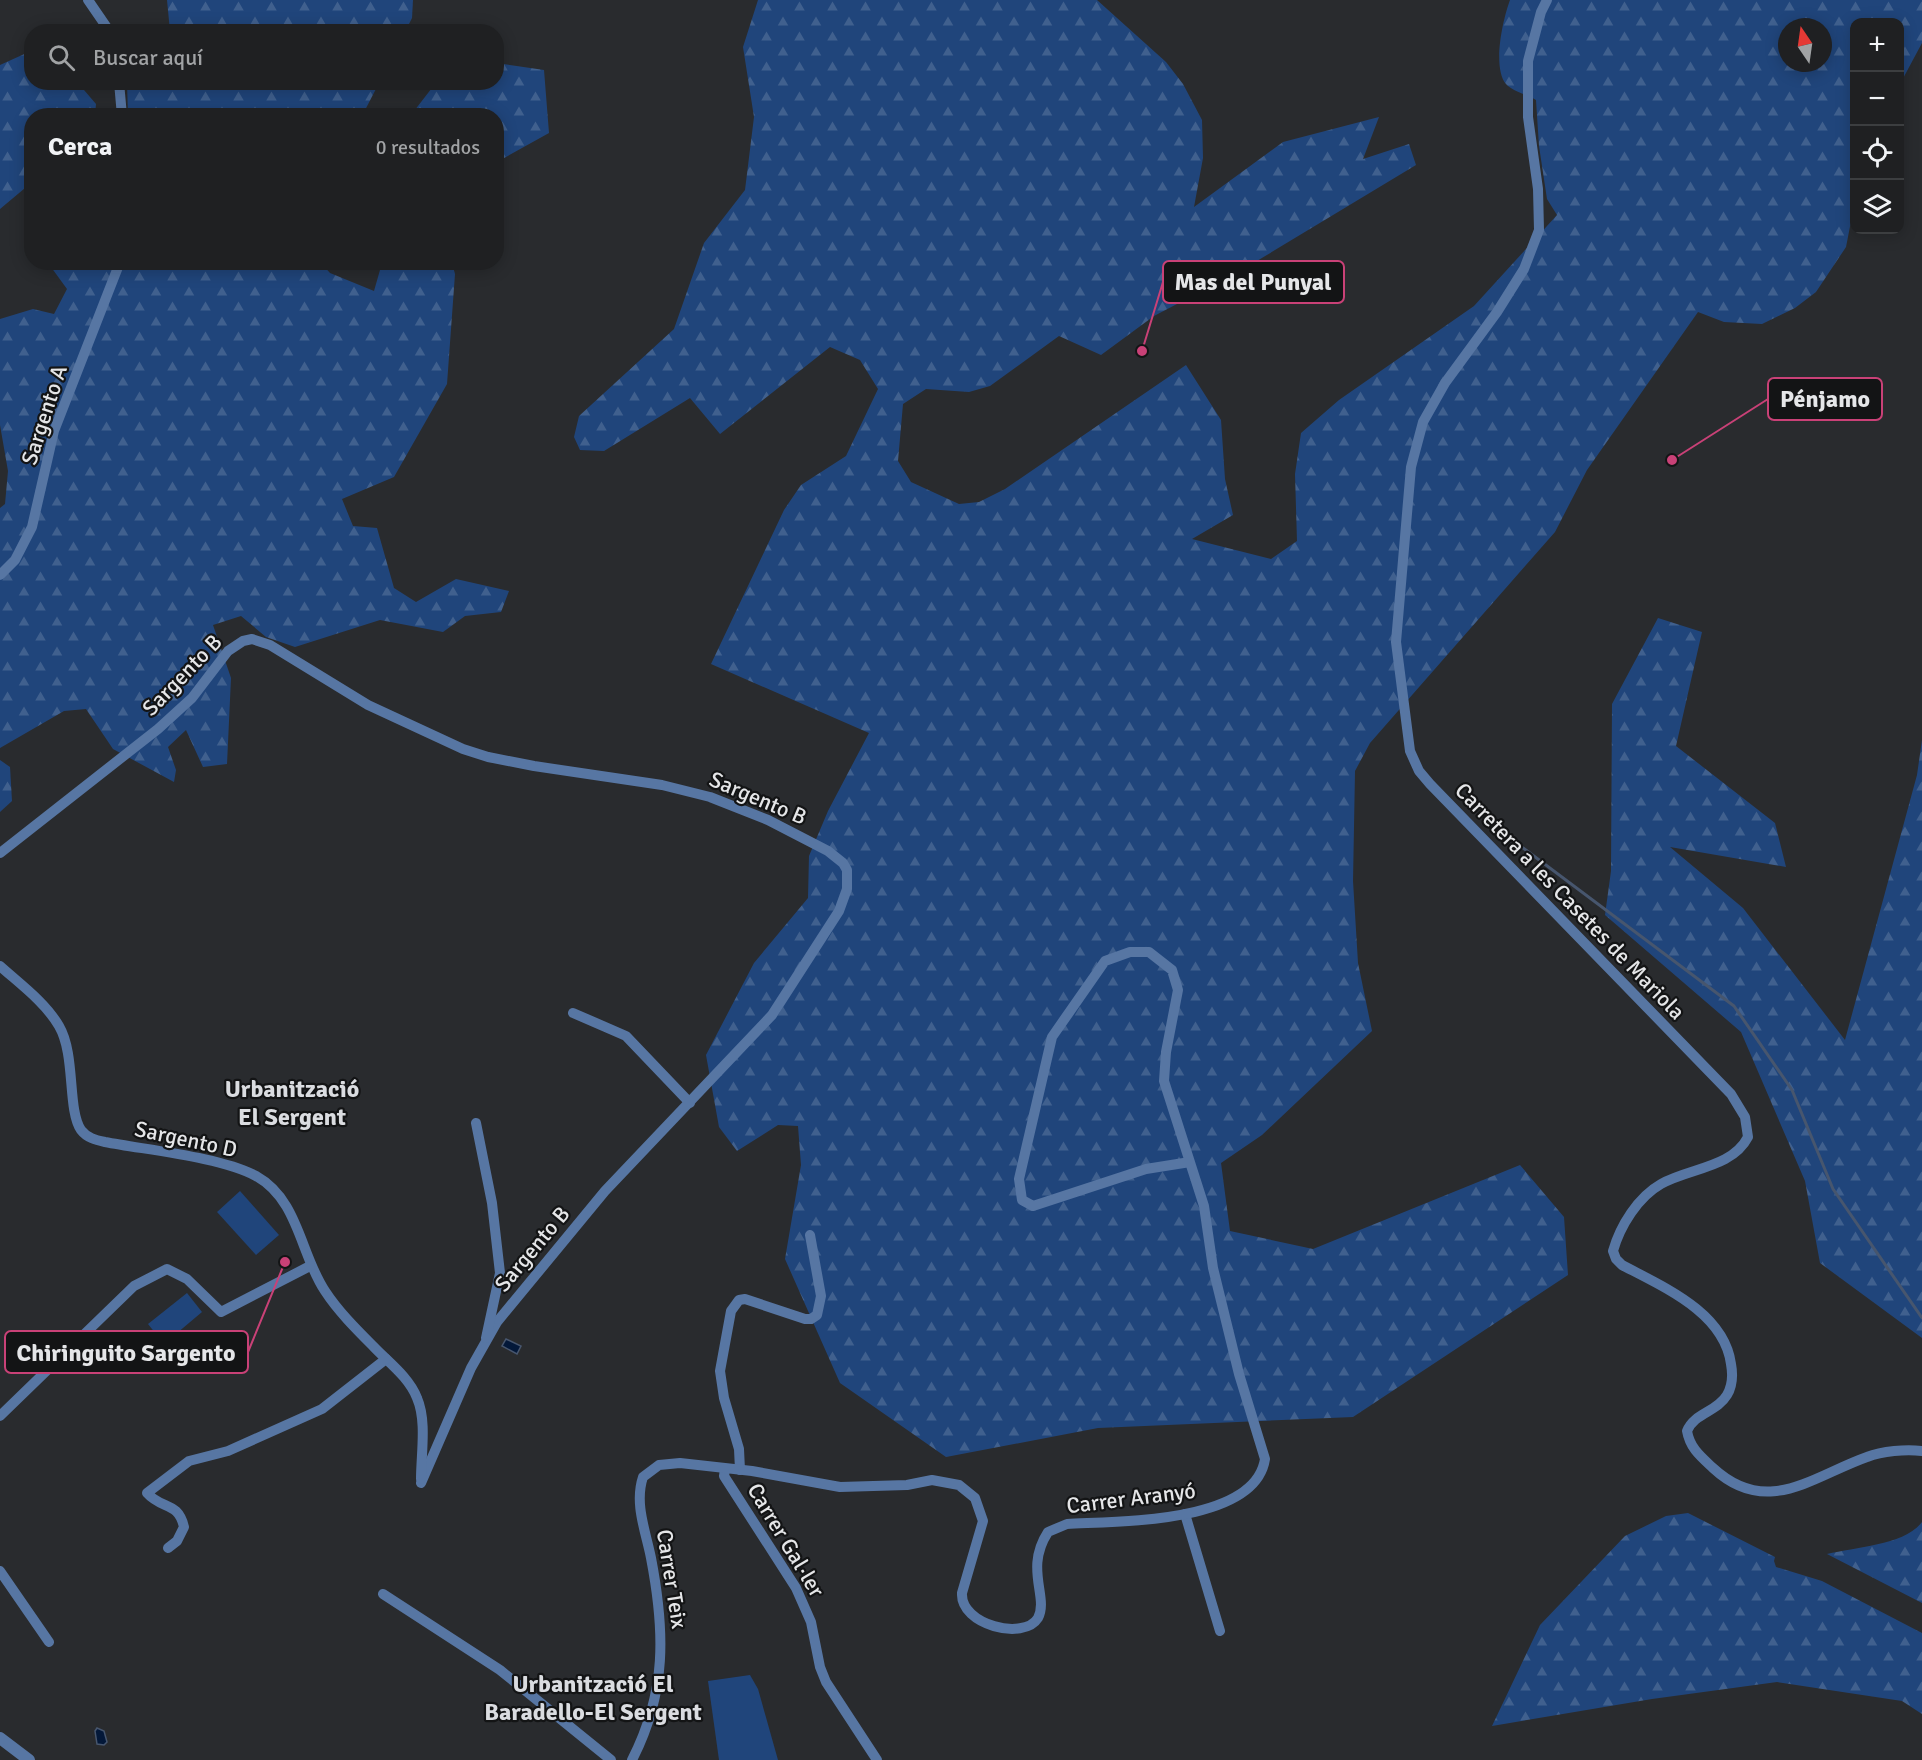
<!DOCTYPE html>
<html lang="es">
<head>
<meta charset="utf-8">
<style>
  :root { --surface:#1f2022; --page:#2c2d2f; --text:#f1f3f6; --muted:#a1a3a5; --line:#3c3e40 }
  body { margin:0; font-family:Signika,sans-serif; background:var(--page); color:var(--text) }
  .controls { position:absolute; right:18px; top:18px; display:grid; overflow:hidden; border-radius:12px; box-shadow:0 3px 15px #0003 }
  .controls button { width:54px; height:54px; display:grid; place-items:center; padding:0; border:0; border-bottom:2px solid var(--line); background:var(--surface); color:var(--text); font:30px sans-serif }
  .compass { position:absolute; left:1778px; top:18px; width:54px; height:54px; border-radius:50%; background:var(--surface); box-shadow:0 3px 15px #0003; rotate:347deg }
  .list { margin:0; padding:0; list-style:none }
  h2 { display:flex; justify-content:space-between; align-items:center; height:78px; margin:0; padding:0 24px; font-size:26px }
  h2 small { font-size:20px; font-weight:400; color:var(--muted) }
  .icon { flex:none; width:33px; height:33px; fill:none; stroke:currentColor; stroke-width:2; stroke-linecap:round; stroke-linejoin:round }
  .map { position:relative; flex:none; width:1922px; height:1760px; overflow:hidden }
  .search { position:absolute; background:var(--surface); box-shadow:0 3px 15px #0003; left:24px; top:24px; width:480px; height:66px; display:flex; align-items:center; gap:15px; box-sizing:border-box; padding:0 21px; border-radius:24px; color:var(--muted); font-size:22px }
  .panel { position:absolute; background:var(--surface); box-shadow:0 3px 15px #0003; left:24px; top:108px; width:480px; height:162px; border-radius:24px }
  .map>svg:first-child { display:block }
  .forest { fill:url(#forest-firs); fill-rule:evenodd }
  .pitch { fill:#20457b }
  .water { fill:#031839; stroke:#47566e; stroke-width:1.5 }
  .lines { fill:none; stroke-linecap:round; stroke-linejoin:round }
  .stream { stroke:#47566e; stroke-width:3 }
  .minor { stroke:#5776a3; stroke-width:10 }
  .tertiary { stroke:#5776a3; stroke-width:12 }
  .labels { text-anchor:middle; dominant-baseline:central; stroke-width:4.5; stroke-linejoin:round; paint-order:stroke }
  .street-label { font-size:22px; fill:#e5e6e8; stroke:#131415 }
  .neighbourhood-label { font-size:24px; font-weight:bold; fill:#dadce0; stroke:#131415 }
  .leader { fill:none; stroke:#c94177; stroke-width:2 }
  .callout-dot { fill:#c94177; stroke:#131415; stroke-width:2 }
  .callout { fill:#131415; stroke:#c94177; stroke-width:2 }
  .callout-label { font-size:24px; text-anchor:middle; font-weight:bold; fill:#e5e6e8 }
</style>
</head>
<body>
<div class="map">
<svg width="1922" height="1760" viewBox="0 0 1922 1760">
  <defs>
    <pattern id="forest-firs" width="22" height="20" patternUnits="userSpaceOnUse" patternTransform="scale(1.5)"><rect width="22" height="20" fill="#20457b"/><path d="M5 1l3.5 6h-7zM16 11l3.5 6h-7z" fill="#40608e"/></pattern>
  </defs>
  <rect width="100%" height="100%" fill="#292b2e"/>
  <!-- forest -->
  <g class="forest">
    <polygon points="167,0 413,0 412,18 405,32 170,31"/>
    <path d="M758,0H1097L1166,62L1183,84L1202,120L1203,158L1194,207L1283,142L1379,117L1363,159L1409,144L1416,165L1242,270L1154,316L1101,355L1059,336L990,386L969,392L926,389L903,404L898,461L911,482L959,504L979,502L1005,489L1186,365L1221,420L1225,479L1233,515L1192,539L1271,559L1297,541L1295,474L1301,433L1339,400L1474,306L1557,215L1547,199L1539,146L1536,100C1528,95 1512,91 1506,84C1492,67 1503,19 1510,0H1922V43L1900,84V22H1854V206L1846,247L1816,292L1795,308L1762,324L1724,322L1698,312L1587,470L1555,532L1370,743L1355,771L1353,881L1358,963L1372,1031L1262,1135L1221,1163L1230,1231L1313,1249L1520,1165L1564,1217L1568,1275L1353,1417L1098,1428L946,1457L840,1383L785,1259L801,1165L798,1126L778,1125L737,1151L719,1127L706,1055L754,963L808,898L809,856L828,811L869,733L711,664L784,510L801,485L846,456L878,389L860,360L830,347L720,434L690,398L604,451L580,450L574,437L579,416L674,329L704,243L745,190L754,117L743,47ZM1787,27H1823V63H1787Z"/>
    <polygon points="31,51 32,82 78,83 96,104 95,115 32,116 31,183 0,209 0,65"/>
    <polygon points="497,63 544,70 549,133 497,162 496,116 411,115 435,84 439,83 496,82"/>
    <polygon points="127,83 127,82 379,83 362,116 128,115"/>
    <polygon points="60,263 321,263 330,273 374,291 382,263 452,263 455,274 447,384 394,477 342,499 353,526 377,528 394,588 416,602 456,579 509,591 501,612 465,616 443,632 380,620 295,647 266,637 241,616 213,625 231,678 227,764 203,767 186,730 168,747 176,770 174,782 113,749 86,709 64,711 0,748 0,508 5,504 8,471 0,425 0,319 33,309 54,314 67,289 51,267"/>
    <polygon points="1658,618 1702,632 1676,746 1775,823 1786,867 1670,847 1743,908 1845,1040 1917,775 1922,740 1922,1338 1820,1263 1805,1181 1741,1032 1605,915 1611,871 1612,704"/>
    <polygon points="0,760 10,767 12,801 0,812"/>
    <polygon points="1688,1513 1775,1557 1774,1561 1776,1567 1822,1581 1922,1633 1922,1714 1902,1701 1777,1682 1652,1699 1492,1726 1540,1625 1625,1536 1666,1516"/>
    <path d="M1922,1522V1603L1827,1554C1856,1547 1905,1545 1922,1522Z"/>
  </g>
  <!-- pitch -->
  <g class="pitch">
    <polygon points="240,1191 279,1235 256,1255 217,1212"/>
    <polygon points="187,1293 202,1312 164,1344 148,1324"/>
    <polygon points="750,1675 758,1689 778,1760 719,1760 708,1681"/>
  </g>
  <!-- water -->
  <g class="water">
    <polygon points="506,1339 521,1346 517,1354 502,1346"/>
    <polygon points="97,1728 104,1731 107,1742 104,1745 97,1744 95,1731"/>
  </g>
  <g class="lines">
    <!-- stream -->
    <polyline class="stream" points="1515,842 1734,1006 1792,1090 1833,1189 1922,1318"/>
    <!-- minor -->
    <g class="minor">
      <polyline points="88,0 110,32"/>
      <path d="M1547,0L1541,12L1528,61V117L1538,189L1539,230L1524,269L1497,312L1445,383L1423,422L1411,467L1396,642L1410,751L1419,771L1430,784L1731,1094L1745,1117L1748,1137C1732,1168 1689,1168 1661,1184C1638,1197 1620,1226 1613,1251L1616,1259L1622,1265C1663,1287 1724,1312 1731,1364C1733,1375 1733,1385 1727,1395C1717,1412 1694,1413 1687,1431C1690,1448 1700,1456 1713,1468C1767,1518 1813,1476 1867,1457C1882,1451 1906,1449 1922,1451"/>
      <polyline points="119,82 122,116"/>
      <polyline points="0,575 15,560 32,527 54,431 120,262"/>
      <polyline points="0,853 158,729 192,698 228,651 243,641 252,639 270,645 368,705 463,749 488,757 534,766 662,785 710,797 768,820 828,851 843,863 847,870 847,889 839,911 772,1015 605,1191 497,1322 471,1368 421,1483"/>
      <path d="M0,966C20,984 45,1002 59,1026C76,1055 67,1109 81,1130C87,1138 96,1140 105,1142C146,1150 221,1157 256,1176C299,1200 300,1254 325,1291C338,1311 356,1329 373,1346C388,1362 409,1377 417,1398C427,1421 421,1454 421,1479"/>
      <polyline points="573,1013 626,1036 690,1103"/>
      <polyline points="476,1123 492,1203 500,1273 486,1338"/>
      <polyline points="0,1416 134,1286 167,1269 187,1279 221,1312 310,1266"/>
      <polyline points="725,1469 724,1476 796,1588 811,1622 820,1667 826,1682 877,1760"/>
      <polyline points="740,1470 739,1449 724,1398 720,1371 731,1311 739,1300 745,1299 805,1319 811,1319 817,1315 821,1296 810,1235"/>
      <polyline points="1185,1514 1220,1631"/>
      <path d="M168,1548L177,1541L184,1527C178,1501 162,1510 147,1493L189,1461L228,1451L322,1409L386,1359"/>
      <polyline points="0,1571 49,1642"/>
      <polyline points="383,1594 500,1670 611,1760"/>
      <path d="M632,1760C667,1692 665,1631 651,1558C646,1532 634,1504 643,1477L659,1465L680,1463L752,1471L840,1487L907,1485L932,1480L959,1485L975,1498L983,1521L962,1593C960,1625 1024,1641 1038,1618C1049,1597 1024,1569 1048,1532L1067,1524C1117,1521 1255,1524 1265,1459L1239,1374L1213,1268L1204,1206L1164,1081L1166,1052L1178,990L1172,970L1149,952H1130L1105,961L1052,1037L1019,1179L1022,1200L1033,1206L1146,1169L1190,1162"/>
    </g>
    <!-- tertiary -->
    <polyline class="tertiary" points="0,1738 29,1760"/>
  </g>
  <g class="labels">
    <!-- street labels -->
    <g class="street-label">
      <text transform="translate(44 415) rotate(-72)">Sargento A</text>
      <text transform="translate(182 675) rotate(-46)">Sargento B</text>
      <text transform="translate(758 798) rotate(23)">Sargento B</text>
      <text transform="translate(1570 901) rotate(46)">Carretera a les Casetes de Mariola</text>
      <text transform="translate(186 1139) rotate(12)">Sargento D</text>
      <text transform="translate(532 1249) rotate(-50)">Sargento B</text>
      <text transform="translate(1131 1498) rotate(-7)">Carrer Aranyó</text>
      <text transform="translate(786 1540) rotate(59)">Carrer Gal·ler</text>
      <text transform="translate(672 1579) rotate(81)">Carrer Teix</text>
    </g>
    <!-- neighbourhood labels -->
    <g class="neighbourhood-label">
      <text x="292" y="1089">Urbanització<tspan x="292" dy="28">El Sergent</tspan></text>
      <text x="593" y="1684">Urbanització El<tspan x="593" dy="28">Baradello-El Sergent</tspan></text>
    </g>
  </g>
  <!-- callouts -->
  <path class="leader" d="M1142 351L1163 282M1672 460L1768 399M285 1262L248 1352"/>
  <g class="callout-dot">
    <circle cx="1142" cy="351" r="6"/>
    <circle cx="1672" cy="460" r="6"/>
    <circle cx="285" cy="1262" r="6"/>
  </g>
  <g class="callout">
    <rect x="1163" y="261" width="181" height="42" rx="6"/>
    <rect x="1768" y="378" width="114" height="42" rx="6"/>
    <rect x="5" y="1331" width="243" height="42" rx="6"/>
  </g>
  <g class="callout-label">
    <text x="1253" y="290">Mas del Punyal</text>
    <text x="1825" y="407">Pénjamo</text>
    <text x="126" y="1361">Chiringuito Sargento</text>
  </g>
</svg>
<div class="controls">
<button>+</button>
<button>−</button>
<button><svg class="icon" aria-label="locate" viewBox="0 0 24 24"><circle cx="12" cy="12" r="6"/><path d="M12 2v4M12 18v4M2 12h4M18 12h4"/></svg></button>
<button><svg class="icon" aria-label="layers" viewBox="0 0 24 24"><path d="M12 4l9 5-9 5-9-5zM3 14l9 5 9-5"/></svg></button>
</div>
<svg class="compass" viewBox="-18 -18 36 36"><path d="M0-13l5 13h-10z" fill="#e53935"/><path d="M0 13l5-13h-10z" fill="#a1a3a5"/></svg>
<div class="search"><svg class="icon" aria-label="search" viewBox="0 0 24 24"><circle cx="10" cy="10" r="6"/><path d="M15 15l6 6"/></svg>Buscar aquí</div>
<section class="panel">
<h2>Cerca<small>0 resultados</small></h2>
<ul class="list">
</ul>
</section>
</div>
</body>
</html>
